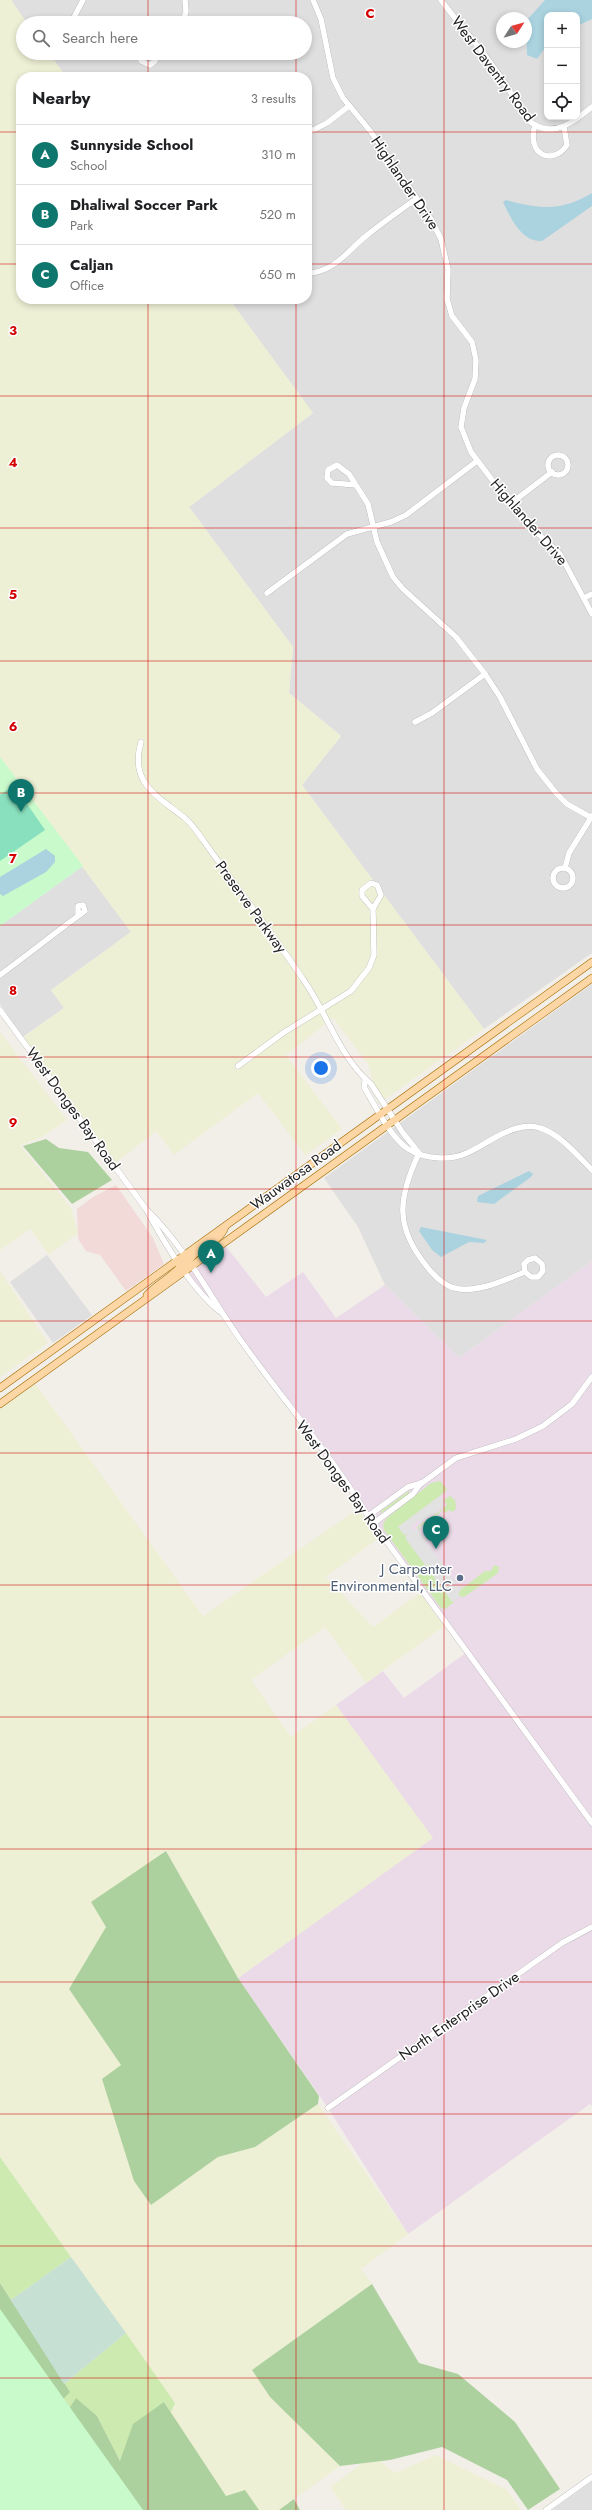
<!DOCTYPE html>
<html lang="en">
<head>
<meta charset="utf-8">
<style>
  :root { --surface:#fff; --page:#f6f6f6; --text:#202124; --muted:#757577; --line:#e0e0e0; --accent:#0f766e }
  body { margin:0; font-family:Jost,sans-serif; background:var(--page); color:var(--text) }
  .controls { position:absolute; right:12px; top:12px; display:grid; overflow:hidden; border-radius:8px; box-shadow:0 2px 6px #0003 }
  .controls button { width:36px; height:36px; display:grid; place-items:center; padding:0; border:0; border-bottom:1px solid var(--line); background:var(--surface); color:var(--text); font:20px sans-serif }
  .compass { position:absolute; left:496px; top:12px; width:36px; height:36px; border-radius:50%; background:var(--surface); box-shadow:0 2px 6px #0003; rotate:54deg }
  .you { position:absolute; left:321px; top:1068px; width:14px; height:14px; margin:-10px; border:3px solid #fff; border-radius:50%; background:#1a73e8; box-shadow:0 0 0 6px #1a73e833 }
  .badge { display:grid; place-items:center; width:26px; height:26px; border-radius:50%; background:var(--accent); color:#fff; font-size:13px; font-weight:700 }
  .pin { position:absolute; translate:-50% -33px; filter:drop-shadow(0 1px 2px #0008) }
  .pin::after { content:''; position:absolute; top:21px; width:14px; height:12px; background:inherit; clip-path:polygon(0 0,100% 0,50% 100%) }
  .list { margin:0; padding:0; list-style:none }
  h2 { display:flex; justify-content:space-between; align-items:center; height:52px; margin:0; padding:0 16px; font-size:17px }
  h2 small { font-size:13px; font-weight:400; color:var(--muted) }
  .list li { display:grid; grid-template-columns:26px 1fr auto; gap:12px; align-items:center; box-sizing:border-box; height:60px; padding:0 16px; border-top:1px solid var(--line) }
  .list b { display:block; font-size:15px; white-space:nowrap }
  .list p { margin:0; font-size:13px; white-space:nowrap; color:var(--muted) }
  .list em { font-size:13px; font-style:normal; color:var(--muted) }
  .icon { flex:none; width:22px; height:22px; fill:none; stroke:currentColor; stroke-width:2; stroke-linecap:round; stroke-linejoin:round }
  .map { position:relative; flex:none; width:592px; height:2510px; overflow:hidden }
  .search { position:absolute; background:var(--surface); box-shadow:0 2px 6px #0003; left:16px; top:16px; width:296px; height:44px; display:flex; align-items:center; gap:10px; box-sizing:border-box; padding:0 14px; border-radius:22px; color:var(--muted); font-size:15px }
  .panel { position:absolute; background:var(--surface); box-shadow:0 2px 6px #0003; left:16px; top:72px; width:296px; height:232px; border-radius:16px }
  .map>svg:first-child { display:block }
  .residential { fill:#e0dfdf; fill-rule:evenodd }
  .commercial { fill:#f2dad9 }
  .industrial { fill:#ebdbe8 }
  .farmland { fill:#eef0d5 }
  .grass { fill:#cdebb0 }
  .forest { fill:#add19e }
  .wetland { fill:#c6e0d4 }
  .park { fill:#c8facc }
  .pitch { fill:#88e0be }
  .parking { fill:#e2e2e2 }
  .water { fill:#aad3df }
  .lines { fill:none; stroke-linecap:round; stroke-linejoin:round }
  .minor-casing { stroke:#a9a9a9; stroke-width:6 }
  .major-casing { stroke:#a06b00; stroke-width:8 }
  .minor { stroke:#fff; stroke-width:5.5 }
  .major { stroke:#fcd6a4; stroke-width:7 }
  .grid { fill:none; stroke:#d40000; stroke-width:1; stroke-opacity:0.55 }
  .service-dot { fill:#5c6f8a; stroke:#fff; stroke-width:1.5 }
  .labels { text-anchor:middle; dominant-baseline:central; stroke-width:3; stroke-linejoin:round; paint-order:stroke }
  .street-label { font-size:15px; fill:#222; stroke:#fff }
  .service-label { font-size:15px; fill:#4e5e75; stroke:#fff; text-anchor:end }
  .grid-label { font-size:13px; text-anchor:middle; font-weight:bold; fill:#d40000; stroke:#fff; stroke-width:3; stroke-linejoin:round; paint-order:stroke }
</style>
</head>
<body>
<div class="map">
<svg width="592" height="2510" viewBox="0 0 592 2510">
  <rect width="100%" height="100%" fill="#f2efe9"/>
  <!-- residential -->
  <g class="residential">
    <path d="M11,0H592V953L484,1029L302,785L341,736L289,693L293,647L189,507L313,413L229,299H307V77H66L49,53H305V23H27ZM547,15H577V117H547ZM502,18H526V42H502Z"/>
    <polygon points="83,866 131,932 51,990 64,1008 23,1037 0,1004 0,926"/>
    <polygon points="592,984 592,1261 459,1358 385,1285 358,1227 324,1178"/>
    <polygon points="47,1255 92,1315 53,1343 10,1282"/>
    <polygon points="592,2481 592,2510 552,2510"/>
  </g>
  <!-- commercial -->
  <polygon class="commercial" points="116,1185 153,1238 164,1264 126,1291 100,1255 86,1251 78,1239 77,1209 93,1197"/>
  <!-- industrial -->
  <polygon class="industrial" points="224,1244 266,1297 303,1272 336,1318 385,1285 459,1358 592,1261 592,2106 590,2104 408,2234 328,2108 238,1978 432,1838 336,1705 383,1671 404,1698 467,1652 222,1314 186,1271"/>
  <!-- farmland -->
  <g class="farmland">
    <polygon points="0,0 11,0 27,23 23,23 23,53 49,53 66,77 21,77 21,299 229,299 313,413 189,507 293,647 289,693 341,736 302,785 484,1029 378,1104 369,1065 333,1018 286,1055 342,1129 305,1155 258,1093 174,1155 156,1131 115,1163 23,1037 64,1008 51,990 131,932 0,757"/>
    <polygon points="0,1032 67,1120 42,1137 20,1145 71,1208 78,1233 49,1255 30,1229 0,1250"/>
    <polygon points="0,1271 48,1343 0,1377"/>
    <polygon points="35,1383 203,1616 358,1509 380,1537 326,1577 373,1627 420,1593 444,1626 366,1683 325,1627 251,1680 291,1737 336,1705 433,1838 238,1978 166,1851 106,1927 69,1989 121,2065 151,2205 218,2157 255,2147 318,2104 408,2234 361,2269 372,2284 252,2370 270,2397 340,2466 279,2510 224,2510 163,2423 175,2403 0,2157 0,1409"/>
    <polygon points="436,2455 507,2490 521,2510 346,2510 330,2487 363,2463 380,2461 395,2473"/>
  </g>
  <!-- grass -->
  <g class="grass">
    <polygon points="440,1481 447,1489 445,1492 398,1527 407,1533 406,1538 426,1566 430,1564 432,1567 429,1570 452,1601 455,1601 445,1609 441,1608 384,1530 383,1524 387,1518 431,1483"/>
    <polygon points="409,1491 409,1494 380,1514 381,1511"/>
    <polygon points="450,1496 455,1500 456,1508 453,1512 449,1510 445,1513 442,1509 447,1505 444,1500"/>
    <polygon points="441,1510 442,1511 419,1527 420,1532 417,1527"/>
    <polygon points="494,1565 499,1567 498,1573 464,1597 460,1596 458,1593 462,1589 460,1584 463,1588 485,1571 491,1571"/>
    <polygon points="0,2157 71,2257 11,2300 0,2283"/>
    <polygon points="126,2333 175,2403 171,2412 164,2402 120,2461 97,2416 59,2424 0,2510 0,2444 69,2392 64,2384"/>
  </g>
  <!-- forest -->
  <g class="forest">
    <polygon points="46,1139 59,1148 88,1152 112,1180 72,1204 23,1146"/>
    <polygon points="166,1851 238,1978 319,2096 318,2104 255,2147 218,2157 151,2205 134,2181 102,2079 121,2065 69,1989 106,1927 91,1902"/>
    <polygon points="0,2283 70,2392 18,2446 0,2444"/>
    <polygon points="372,2284 419,2363 458,2374 515,2422 560,2489 528,2510 507,2480 442,2447 390,2460 340,2466 270,2397 252,2370"/>
    <polygon points="76,2398 97,2416 120,2461 133,2424 164,2402 226,2496 245,2490 259,2510 105,2510 59,2424"/>
    <polygon points="294,2499 300,2510 279,2510"/>
  </g>
  <!-- wetland -->
  <polygon class="wetland" points="71,2257 126,2333 64,2384 11,2300"/>
  <!-- park -->
  <g class="park">
    <polygon points="0,757 83,866 0,926"/>
    <polygon points="0,2309 143,2510 0,2510"/>
  </g>
  <!-- pitch -->
  <polygon class="pitch" points="14,785 45,830 0,861 0,795"/>
  <!-- parking -->
  <polygon class="parking" points="440,1496 446,1504 421,1522 417,1520 411,1527 413,1531 417,1529 427,1543 424,1546 428,1544 449,1573 446,1576 450,1575 461,1590 458,1592 460,1596 452,1602 429,1569 432,1567 430,1564 426,1566 405,1538 408,1534 404,1535 398,1527"/>
  <!-- water -->
  <g class="water">
    <polygon points="545,0 592,0 592,19 577,26 577,15 547,15 547,45 537,59 527,55 526,21"/>
    <path d="M592,193V206L542,241C522,243 510,217 503,202L506,200C540,209 560,212 592,193Z"/>
    <polygon points="46,849 55,856 55,862 46,872 3,896 0,894 0,877"/>
    <polygon points="529,1171 533,1174 531,1177 494,1204 477,1202 478,1196"/>
    <polygon points="421,1227 487,1240 484,1243 469,1242 441,1257 432,1250 419,1231"/>
  </g>
  <g class="lines">
    <!-- minor casing -->
    <g class="minor-casing">
      <g id="minor">
        <polyline points="313,0 321,19 333,78 343,98 371,132 431,219 441,239 448,269 447,299 452,316 472,342 476,360 475,379 464,408 461,427 471,452 521,518 560,554 592,614"/>
        <path d="M441,0C464,31 492,60 511,93C517,104 523,119 535,125C556,137 576,120 592,107"/>
        <polyline points="71,23 83,0"/>
        <polyline points="183,23 186,11 185,0"/>
        <polyline points="139,53 141,61 150,65 155,61 159,53"/>
        <path d="M535,125C526,154 552,167 567,145L564,127"/>
        <polyline points="307,133 327,123 349,106"/>
        <path d="M307,274C337,270 345,253 366,236C382,223 399,211 416,199"/>
        <circle cx="558" cy="465" r="10"/>
        <polyline points="356,485 332,483 327,478 328,470 337,465 349,474 368,504 377,542 393,577 403,589 456,637 485,674 500,697 537,769 556,793 567,804 592,818"/>
        <polyline points="510,504 552,472"/>
        <polyline points="267,593 347,534 391,522 406,515 477,461"/>
        <polyline points="584,598 592,594"/>
        <polyline points="415,722 432,713 485,674"/>
        <path d="M141,742C129,784 158,796 186,819C193,825 198,833 203,840C237,888 273,934 305,982C327,1014 341,1059 371,1084L403,1133L419,1153"/>
        <circle cx="563" cy="878" r="10"/>
        <polyline points="565,868 569,853 592,816"/>
        <path d="M0,975C29,954 57,931 85,911L83,905L78,906V914"/>
        <path d="M0,1010L146,1209C164,1242 190,1287 219,1311"/>
        <polyline points="238,1066 283,1033 351,991 369,968 374,955 373,909 381,895 377,885 371,883 362,890 362,896 373,909"/>
        <path d="M365,1081L364,1087C374,1104 391,1138 408,1149C424,1159 450,1161 467,1153C477,1149 487,1142 496,1137C509,1130 525,1123 540,1128C560,1134 577,1155 592,1170"/>
        <path d="M419,1153C398,1198 394,1227 428,1268C436,1278 447,1288 460,1289C483,1291 504,1280 525,1272L531,1277H538L543,1271L542,1264L535,1258L528,1260L524,1264L525,1272"/>
        <path d="M146,1209C186,1248 210,1297 242,1342C283,1400 331,1455 368,1516L592,1823"/>
        <polyline points="368,1516 408,1487 422,1483 456,1458 516,1439 543,1426 572,1404 592,1377"/>
        <polyline points="374,1523 413,1494 421,1483"/>
        <polyline points="328,2108 562,1943 592,1927"/>
        <polyline points="546,2510 592,2477"/>
      </g>
    </g>
    <!-- major casing -->
    <g class="major-casing">
      <g id="major">
        <path d="M186,1267C191,1248 218,1246 225,1227"/>
        <path d="M147,1295C157,1283 185,1271 186,1254"/>
        <polyline points="0,1388 592,962"/>
        <polyline points="0,1404 592,978"/>
      </g>
    </g>
    <!-- minor -->
    <use href="#minor" class="minor"/>
    <!-- major -->
    <use href="#major" class="major"/>
  </g>
  <!-- grid -->
  <path class="grid" d="M148,0V23M296,0V23M444,0V2510M148,53V77M296,53V77M0,132H21M307,132H592M0,264H21M307,264H592M148,299V2510M296,299V2510M0,396H592M0,528H592M0,661H592M0,793H592M0,925H592M0,1057H592M0,1189H592M0,1321H592M0,1453H592M0,1585H592M0,1717H592M0,1849H592M0,1982H592M0,2114H592M0,2246H592M0,2378H592"/>
  <!-- markers -->
  <circle class="service-dot" cx="460" cy="1578" r="4"/>
  <g class="labels">
    <!-- street labels -->
    <g class="street-label">
      <text transform="translate(493 69) rotate(53)">West Daventry Road</text>
      <text transform="translate(405 183) rotate(56)">Highlander Drive</text>
      <text transform="translate(529 522) rotate(49)">Highlander Drive</text>
      <text transform="translate(251 907) rotate(54)">Preserve Parkway</text>
      <text transform="translate(73 1109) rotate(54)">West Donges Bay Road</text>
      <text transform="translate(296 1175) rotate(-36)">Wauwatosa Road</text>
      <text transform="translate(343 1482) rotate(54)">West Donges Bay Road</text>
      <text transform="translate(459 2016) rotate(-35)">North Enterprise Drive</text>
    </g>
    <!-- service labels -->
    <g class="service-label">
      <text x="452" y="1569">J Carpenter<tspan x="452" dy="17">Environmental, LLC</tspan></text>
    </g>
  </g>
  <g class="grid-label">
    <text x="370" y="18">C</text>
    <text x="13" y="335">3</text>
    <text x="13" y="467">4</text>
    <text x="13" y="599">5</text>
    <text x="13" y="731">6</text>
    <text x="13" y="863">7</text>
    <text x="13" y="995">8</text>
    <text x="13" y="1127">9</text>
  </g>
</svg>
<div class="controls">
<button>+</button>
<button>−</button>
<button><svg class="icon" aria-label="locate" viewBox="0 0 24 24"><circle cx="12" cy="12" r="6"/><path d="M12 2v4M12 18v4M2 12h4M18 12h4"/></svg></button>
</div>
<svg class="compass" viewBox="-18 -18 36 36"><path d="M0-13l5 13h-10z" fill="#e53935"/><path d="M0 13l5-13h-10z" fill="#757577"/></svg>
<div class="you"></div>
<div class="pin badge" style="left:211px;top:1273px">A</div>
<div class="pin badge" style="left:21px;top:812px">B</div>
<div class="pin badge" style="left:436px;top:1549px">C</div>
<div class="search"><svg class="icon" aria-label="search" viewBox="0 0 24 24"><circle cx="10" cy="10" r="6"/><path d="M15 15l6 6"/></svg>Search here</div>
<section class="panel">
<h2>Nearby<small>3 results</small></h2>
<ul class="list">
<li><span class="badge">A</span><div><b>Sunnyside School</b><p>School</p></div><em>310 m</em></li>
<li><span class="badge">B</span><div><b>Dhaliwal Soccer Park</b><p>Park</p></div><em>520 m</em></li>
<li><span class="badge">C</span><div><b>Caljan</b><p>Office</p></div><em>650 m</em></li>
</ul>
</section>
</div>
</body>
</html>
